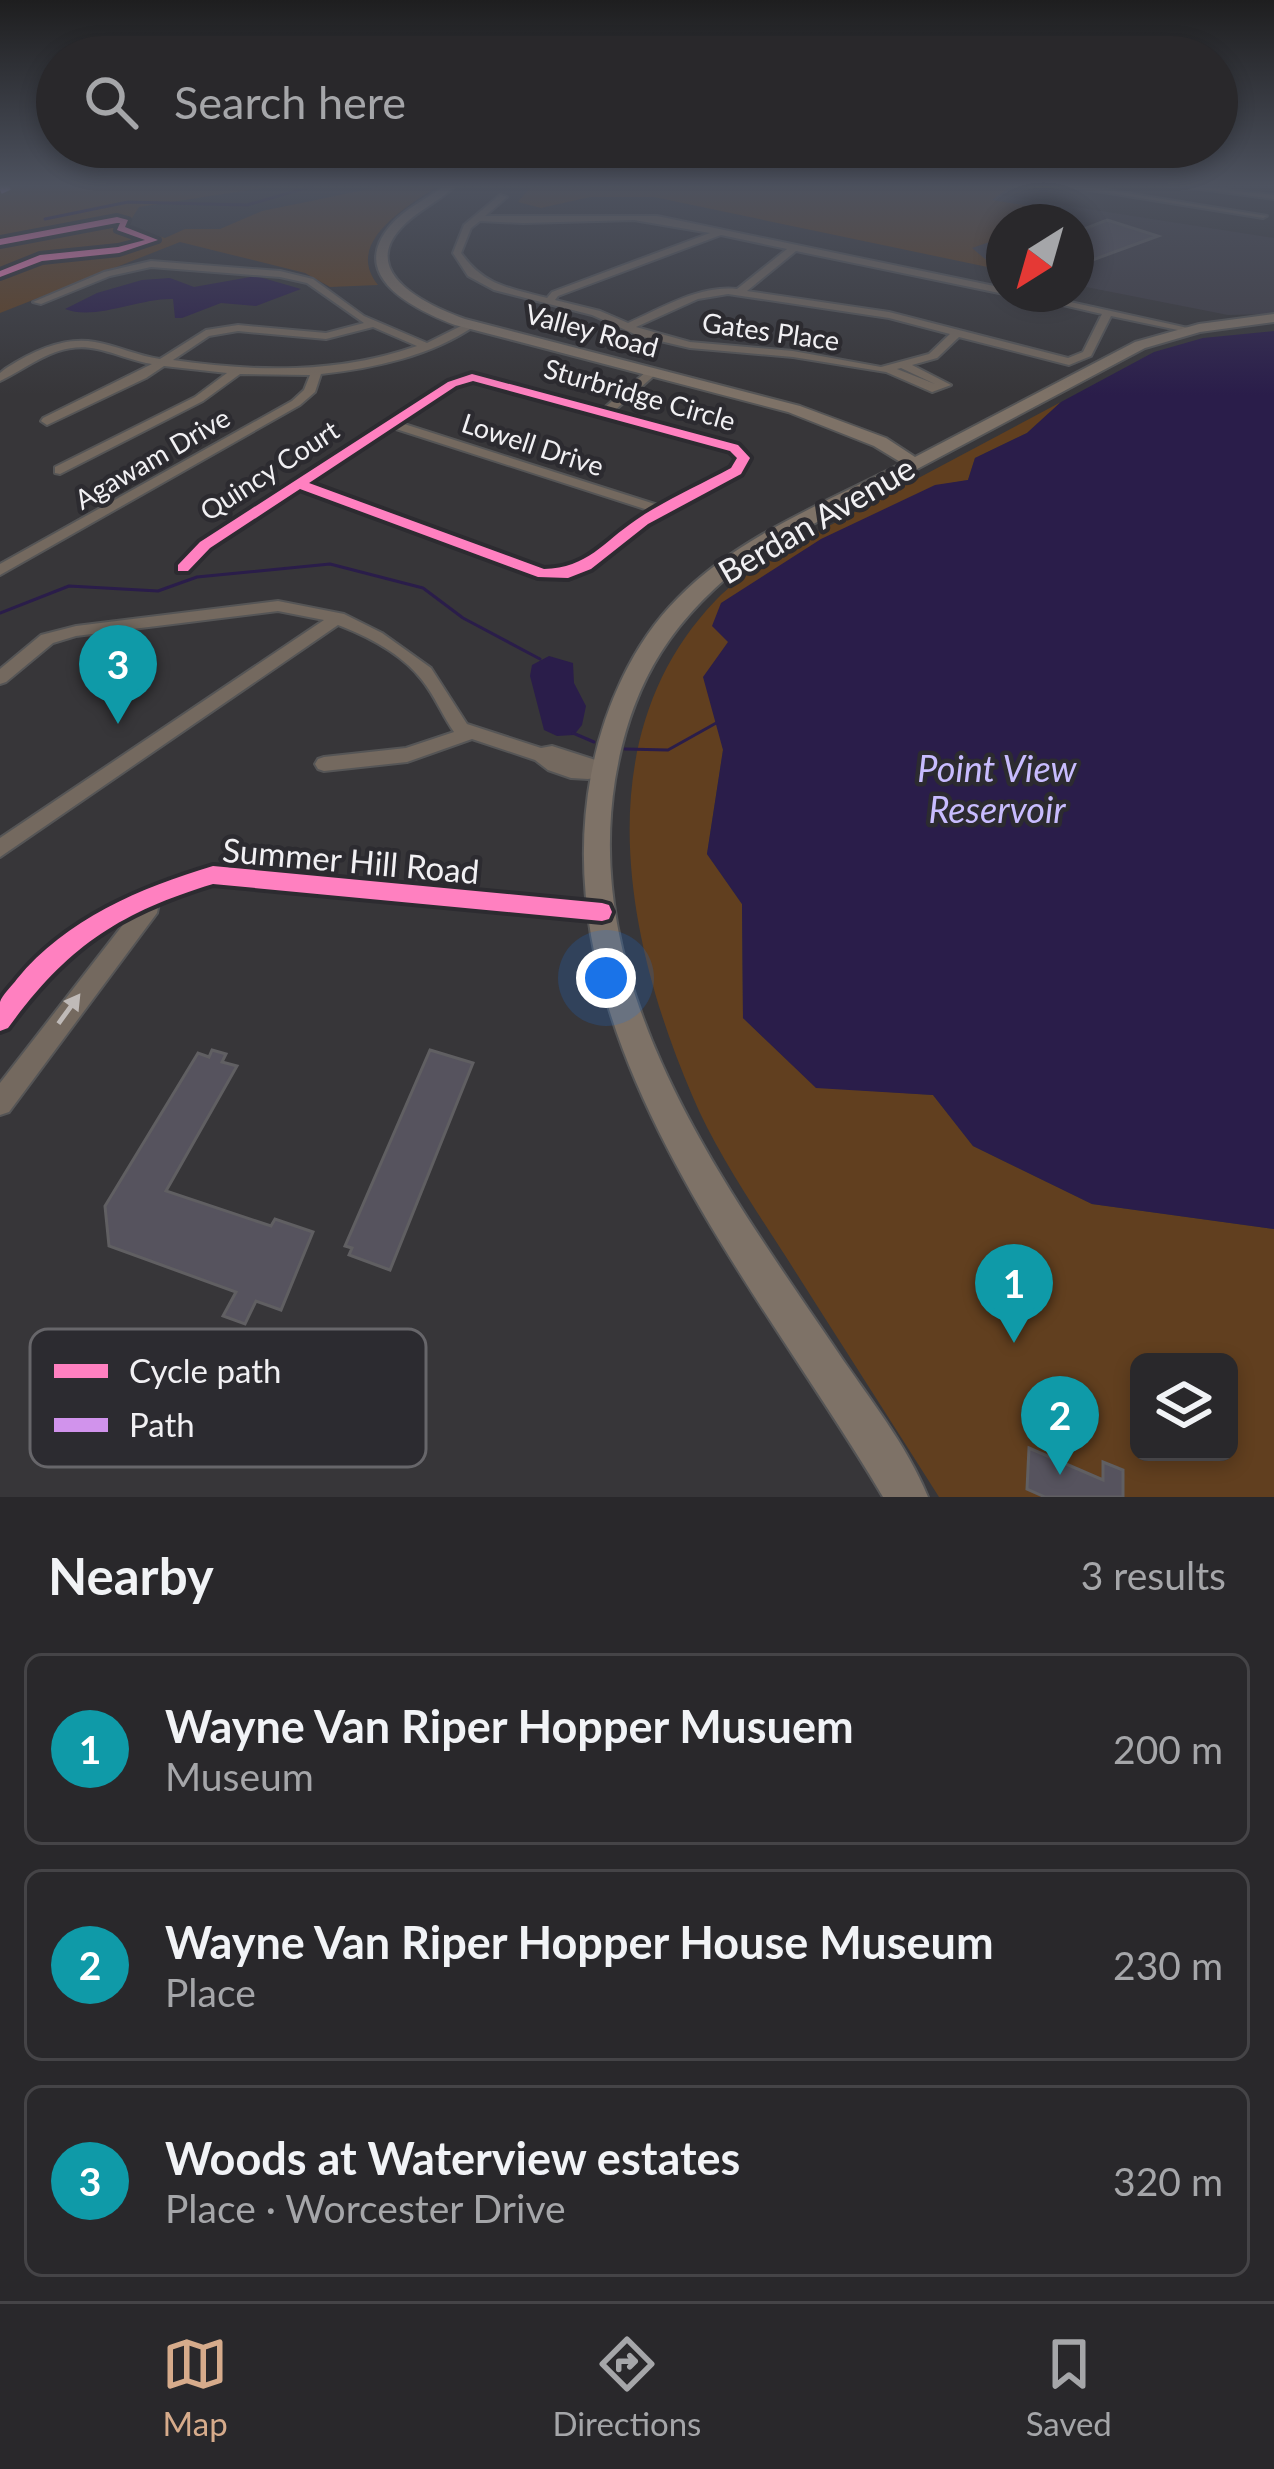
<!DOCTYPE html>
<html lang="en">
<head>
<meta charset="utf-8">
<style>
  :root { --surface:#29282b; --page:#313033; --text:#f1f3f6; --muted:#a5a6a9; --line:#454447; --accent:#d6ab8b }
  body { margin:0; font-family:Lato,sans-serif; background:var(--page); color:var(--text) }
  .controls { position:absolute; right:36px; bottom:36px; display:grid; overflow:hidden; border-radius:18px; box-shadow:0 6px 18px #0003 }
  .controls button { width:108px; height:108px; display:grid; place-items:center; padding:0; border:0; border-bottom:3px solid var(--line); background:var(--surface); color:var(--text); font:60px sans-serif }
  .compass { position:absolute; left:986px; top:204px; width:108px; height:108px; border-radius:50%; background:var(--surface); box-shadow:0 6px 18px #0003; rotate:217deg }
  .you { position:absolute; left:606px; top:978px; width:42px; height:42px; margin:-30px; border:9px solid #fff; border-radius:50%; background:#1a73e8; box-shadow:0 0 0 18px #1a73e833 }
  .badge { display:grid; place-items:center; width:78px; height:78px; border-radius:50%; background:var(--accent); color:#fff; font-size:39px; font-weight:700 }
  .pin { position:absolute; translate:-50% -99px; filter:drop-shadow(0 3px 6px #0008) }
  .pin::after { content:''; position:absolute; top:63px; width:42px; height:36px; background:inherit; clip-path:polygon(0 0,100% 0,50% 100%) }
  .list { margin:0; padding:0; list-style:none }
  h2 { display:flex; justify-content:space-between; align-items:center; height:156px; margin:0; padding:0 48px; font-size:51px }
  h2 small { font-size:39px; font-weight:400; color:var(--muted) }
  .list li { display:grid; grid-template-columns:78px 1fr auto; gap:36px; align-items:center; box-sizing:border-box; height:192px; margin:0 24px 24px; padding:0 24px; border:3px solid var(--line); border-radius:18px }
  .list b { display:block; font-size:45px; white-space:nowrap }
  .list p { margin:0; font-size:39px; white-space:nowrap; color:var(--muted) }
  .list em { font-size:39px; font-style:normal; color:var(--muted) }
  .icon { flex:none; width:66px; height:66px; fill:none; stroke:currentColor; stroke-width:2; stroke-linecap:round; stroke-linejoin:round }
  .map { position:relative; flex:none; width:1274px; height:1497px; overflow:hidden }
  .search { position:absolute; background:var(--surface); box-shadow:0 6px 18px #0003; left:36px; right:36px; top:36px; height:132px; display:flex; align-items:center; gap:30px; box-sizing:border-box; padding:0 42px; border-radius:66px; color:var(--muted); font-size:45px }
  .sheet { height:804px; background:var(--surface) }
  nav { display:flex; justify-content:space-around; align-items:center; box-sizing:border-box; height:168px; border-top:3px solid var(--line); background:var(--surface); font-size:33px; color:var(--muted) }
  nav a { display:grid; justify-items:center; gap:6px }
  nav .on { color:var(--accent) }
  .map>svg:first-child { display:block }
  .built { fill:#403e47 }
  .green { fill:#613f1f; fill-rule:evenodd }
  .water { fill:#2a1d4a }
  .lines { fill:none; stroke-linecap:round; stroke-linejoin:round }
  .stream { stroke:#2a1d4a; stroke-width:3 }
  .building { fill:#56535e; stroke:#605f62; stroke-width:3 }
  .minor-casing { stroke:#555556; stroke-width:4 }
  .major-casing { stroke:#555556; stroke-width:4 }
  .minor { fill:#74695f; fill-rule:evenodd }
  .major { fill:#7e7267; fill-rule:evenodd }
  .quiet { stroke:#d193ec; stroke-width:8; stroke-dasharray:15 8; stroke-linecap:butt }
  .cycleway-casing { stroke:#2c2b30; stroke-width:8 }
  .cycleway { fill:#ff80c0; fill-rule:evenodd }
  .oneway { fill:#bfbab8 }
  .labels { text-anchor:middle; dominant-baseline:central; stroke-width:9; stroke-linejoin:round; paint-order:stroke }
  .far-street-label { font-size:27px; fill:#f1f0f3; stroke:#2c2b30 }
  .street-label { font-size:33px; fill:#f1f0f3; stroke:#2c2b30 }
  .water-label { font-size:36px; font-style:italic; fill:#c8bcfe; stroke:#2c2b30 }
  .key { fill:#2c2b30; stroke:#67666a; stroke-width:3 }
  .key-label { font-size:33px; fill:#f1f0f3 }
</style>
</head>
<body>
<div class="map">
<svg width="1274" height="1497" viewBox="0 0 1274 1497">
  <rect width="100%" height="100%" fill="#373639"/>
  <!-- built -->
  <polygon class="built" points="624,186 1011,186 999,195 1274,238 1274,314 1228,315 1076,285 1076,222 1004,222 1004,270"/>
  <!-- green -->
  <g class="green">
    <path d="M0,186H275L139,207L127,226L165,238L185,229H220L262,211L384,186H437C408,207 343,242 378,285L330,287L305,273L180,242L0,313Z"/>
    <polygon points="531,186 1011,186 992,200 1054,210 1031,222 1004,222 1004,237 972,248 997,269 654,197 590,197 541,208 518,202"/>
    <path d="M1061,402L1027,433L975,458L968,480L935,486L728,641L723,750L707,854L742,904L743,1018L816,1087L933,1095L973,1146L1092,1204L1274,1229V1497H939C889,1418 838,1339 788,1260C754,1207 716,1152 692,1095C625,939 585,736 716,600C754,561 806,539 853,513C922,476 992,439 1061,402ZM1139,1362H1229V1452H1139Z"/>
  </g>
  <!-- water -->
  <g class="water">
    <path d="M256,276L301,289L256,306L221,303L182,318H175L173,299C139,298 95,321 65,309L97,293L142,280L170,278L194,287Z"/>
    <polygon points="1274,331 1274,1229 1092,1204 973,1146 933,1095 816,1088 743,1018 742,904 707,854 723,750 703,677 728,642 712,626 721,603 821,539 935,485 968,480 975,458 1027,433 1061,402 1154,352 1203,338"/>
    <polygon points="549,656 573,663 574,683 586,706 582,725 574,735 557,736 544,730 530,676 532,665"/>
  </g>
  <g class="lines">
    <!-- stream -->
    <g class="stream">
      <polyline points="45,219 128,202 247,205 313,186"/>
      <polyline points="0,613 69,586 158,591 197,577 330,564 423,588 463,618 540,659"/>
      <polyline points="573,733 594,742"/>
      <polyline points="625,749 668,750 718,722"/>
    </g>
  </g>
  <!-- building -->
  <g class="building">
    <polygon points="1107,220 1158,236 1076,266 1076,232"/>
    <polygon points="212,1050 226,1054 222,1062 237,1066 166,1191 271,1226 275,1219 313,1232 281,1310 256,1301 245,1324 223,1316 236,1292 109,1246 105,1206 198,1053 209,1057"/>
    <polygon points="430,1050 473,1063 390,1270 349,1255 352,1248 345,1246"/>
    <polygon points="1029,1448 1103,1480 1103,1462 1123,1470 1123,1497 1045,1497 1027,1489"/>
  </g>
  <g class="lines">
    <!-- minor casing -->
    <g class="minor-casing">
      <g id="minor">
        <polygon points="1066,186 1083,186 1267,216 1263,218"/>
        <polygon points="1189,186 1274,195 1274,199 1193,188"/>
        <path d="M500,195L507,197L485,216H657L1004,288V294L796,251L747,291L889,312L1068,358L1083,352L1102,314L1015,294H1034L1197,330L1192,333L1111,316L1091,356L1069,365L959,337L937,358L912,365L951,385L932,392L886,372L793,357L690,348L639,336L592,315L494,290L468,276L453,253L464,225ZM634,220L710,233L552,292L547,298C510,288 484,286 461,253L471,228L480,221L523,223ZM721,235L787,249L737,289C699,285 662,308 628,323L600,311L555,300L558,296ZM728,294L889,318L950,334L929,354L881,367L793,351L690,342L636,327L698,299ZM901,368L935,384L897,369Z"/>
        <path d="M151,261L280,271L313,279L364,316L427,343L467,323L476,325C431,356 375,368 321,374L315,392L300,405L0,575V564L292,401L304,390L310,375L240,374L203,401L60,474L55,473V467L195,397L227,373L164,366L146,378L47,425L41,421L43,418L152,364C133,361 116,353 97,349C59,340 31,366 0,381V373L5,369C31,352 63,336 95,342C118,346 138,356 160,359L206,330L238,325L326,333L364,323L307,283L280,277L151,267L110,276L41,304L33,302L104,272ZM373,327L417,346C338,374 255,372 173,360L209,336L238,331L326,339Z"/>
        <path d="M647,371L657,373L613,412L738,445L750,458L741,474L648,524L591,569L568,578L538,577L300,489L210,548L188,571L183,573L176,568L200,542L448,382L472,374L603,409ZM473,381L730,451L737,458L731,468L661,506L401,423L456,386ZM393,428L651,511C610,533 594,567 544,569L309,483Z"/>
        <path d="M278,601L344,614L382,633L431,668L467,724L541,748L552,746L611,765L613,770L611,775L588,779L571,778L548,770L535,760L472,739L407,762L324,771L318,769L315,764L318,759L324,757L406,748L454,732C442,715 435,696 422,680C402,654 369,637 338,625L0,857V838L324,620L278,611L76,636L53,643L6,682L0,684V669L41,635L76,626Z"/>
        <path d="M213,866L602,903L609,905L612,912L609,919L602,921L213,884L159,903L157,913L9,1112L0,1115V1083L129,917C75,947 44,979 8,1028L0,1031C0,1023 0,1010 0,1002C2,995 12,986 17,979C66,919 140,888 213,866Z"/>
      </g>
    </g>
    <!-- major casing -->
    <g class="major-casing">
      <path id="major" d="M444,186H455C439,202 416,211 401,228C358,274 429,306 465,319L800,406L886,438L915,457L1135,342L1199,324L1274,314V322L1200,332L1145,348L755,555C674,616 632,679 615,780C581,994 724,1184 837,1351C868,1397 907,1445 928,1497H883C757,1284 542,1041 591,775C603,711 631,645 678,598C738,536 826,503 902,463L874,446L788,412L455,325C414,309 347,277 390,226C404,209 427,199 444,186Z"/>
    </g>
    <!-- minor -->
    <use href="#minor" class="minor"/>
    <!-- major -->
    <use href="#major" class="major"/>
    <!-- quiet -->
    <polyline class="quiet" points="0,190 9,186"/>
    <!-- cycleway casing -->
    <g class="cycleway-casing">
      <g id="cycleway">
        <polygon points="117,217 128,220 125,227 158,240 119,253 42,261 0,277 0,271 40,255 118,247 145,240 117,230 120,223 117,223 0,245 0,239"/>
        <path d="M472,374L738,445L750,458L741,474L648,524L591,569L568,578L538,577L300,489L210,548L188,571H178V565L200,542L448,382ZM473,381L730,451L737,458L731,468C700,485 665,500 636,520C603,542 588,568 544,569L309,483L456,386Z"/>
        <path d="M213,866L602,903L609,905L612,912L609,919L602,921L213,884C118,913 67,947 8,1028L0,1031C0,1023 0,1010 0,1002C2,995 12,986 17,979C66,919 140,888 213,866Z"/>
      </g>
    </g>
    <!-- cycleway -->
    <use href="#cycleway" class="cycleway"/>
  </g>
  <!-- one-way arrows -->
  <defs><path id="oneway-solid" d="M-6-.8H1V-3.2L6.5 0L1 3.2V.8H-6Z" transform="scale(3)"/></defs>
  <use class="oneway" href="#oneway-solid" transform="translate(69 1009) rotate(-54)"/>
  <!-- sky -->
  <linearGradient id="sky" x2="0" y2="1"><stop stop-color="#1e1e1f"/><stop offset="0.47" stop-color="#4d525f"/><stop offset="1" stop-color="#4d525f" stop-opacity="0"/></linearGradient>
  <rect width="1274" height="395" fill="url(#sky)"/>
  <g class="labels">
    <!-- far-street labels -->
    <g class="far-street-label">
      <text transform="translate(592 330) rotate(15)">Valley Road</text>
      <text transform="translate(771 331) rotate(8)">Gates Place</text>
      <text transform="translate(640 394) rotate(16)">Sturbridge Circle</text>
      <text transform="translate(533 444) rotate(18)">Lowell Drive</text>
      <text transform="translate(152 458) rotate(-30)">Agawam Drive</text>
      <text transform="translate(269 470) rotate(-33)">Quincy Court</text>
    </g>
    <!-- street labels -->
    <g class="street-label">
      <text transform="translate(816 519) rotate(-30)">Berdan Avenue</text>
      <text transform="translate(351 860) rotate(5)">Summer Hill Road</text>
    </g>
    <!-- water labels -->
    <g class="water-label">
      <text x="997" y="768">Point View<tspan x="997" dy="41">Reservoir</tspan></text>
    </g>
  </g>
  <!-- legend -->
  <rect x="30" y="1329" width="396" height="138" rx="18" class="key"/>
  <rect x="54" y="1364" width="54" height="14" fill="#ff80c0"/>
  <rect x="54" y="1418" width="54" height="14" fill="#d193ec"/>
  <g class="key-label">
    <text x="129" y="1383">Cycle path</text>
    <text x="129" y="1437">Path</text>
  </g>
</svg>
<div class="controls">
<button><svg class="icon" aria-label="layers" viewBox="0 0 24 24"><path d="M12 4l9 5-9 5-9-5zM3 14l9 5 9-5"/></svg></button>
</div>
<svg class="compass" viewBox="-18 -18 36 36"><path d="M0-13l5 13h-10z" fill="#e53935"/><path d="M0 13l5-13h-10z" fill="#a5a6a9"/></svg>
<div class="you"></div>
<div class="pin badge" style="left:1014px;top:1343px;background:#0f9aa8">1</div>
<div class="pin badge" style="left:1060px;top:1475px;background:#0f9aa8">2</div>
<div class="pin badge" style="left:118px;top:724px;background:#0f9aa8">3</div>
<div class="search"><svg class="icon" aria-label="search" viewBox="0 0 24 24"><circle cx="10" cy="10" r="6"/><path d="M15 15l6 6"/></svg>Search here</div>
</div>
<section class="sheet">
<h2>Nearby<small>3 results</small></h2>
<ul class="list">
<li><span class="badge" style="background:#0f9aa8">1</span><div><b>Wayne Van Riper Hopper Musuem</b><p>Museum</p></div><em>200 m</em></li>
<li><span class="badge" style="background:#0f9aa8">2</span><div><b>Wayne Van Riper Hopper House Museum</b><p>Place</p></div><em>230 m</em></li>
<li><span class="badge" style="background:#0f9aa8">3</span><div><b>Woods at Waterview estates</b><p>Place · Worcester Drive</p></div><em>320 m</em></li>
</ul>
</section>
<nav>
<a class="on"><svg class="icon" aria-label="map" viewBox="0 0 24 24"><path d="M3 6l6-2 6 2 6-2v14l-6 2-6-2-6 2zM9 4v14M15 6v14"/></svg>Map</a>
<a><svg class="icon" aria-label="directions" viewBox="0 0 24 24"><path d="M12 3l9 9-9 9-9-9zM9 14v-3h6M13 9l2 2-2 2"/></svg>Directions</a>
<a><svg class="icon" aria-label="saved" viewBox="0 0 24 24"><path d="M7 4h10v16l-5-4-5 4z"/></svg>Saved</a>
</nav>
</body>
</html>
